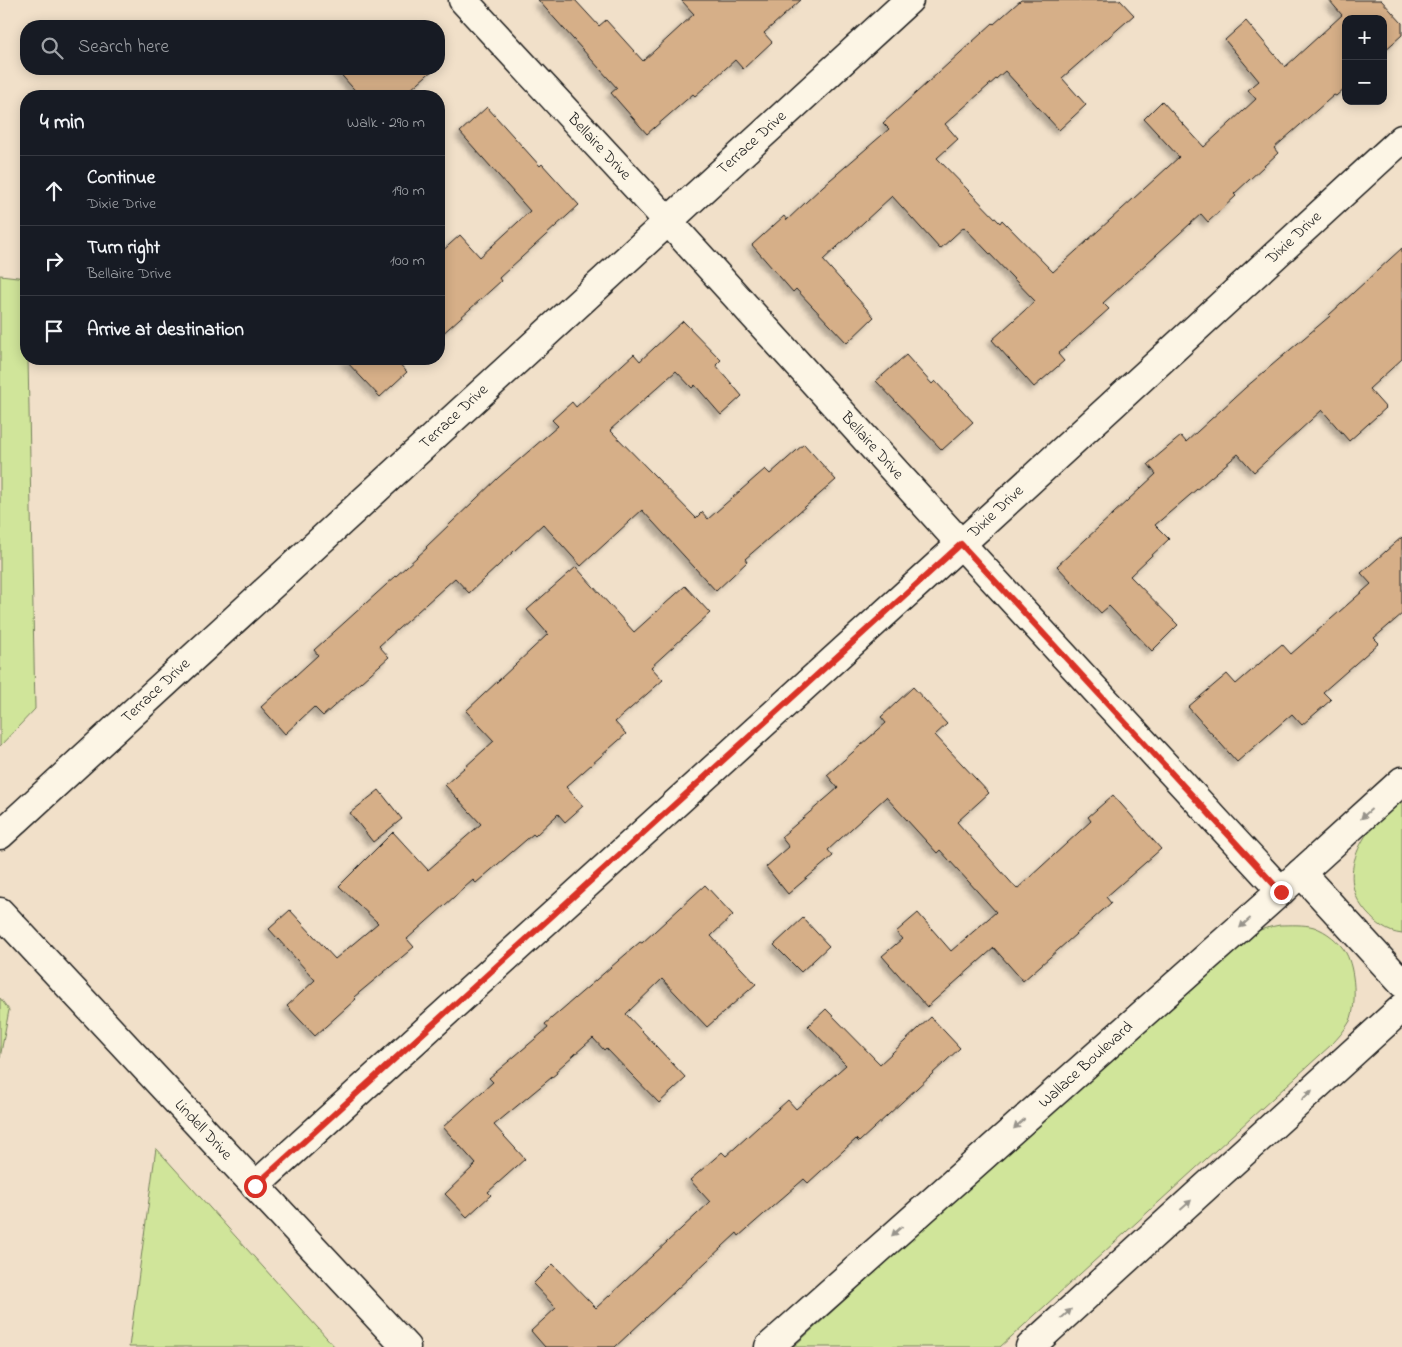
<!DOCTYPE html>
<html lang="en">
<head>
<meta charset="utf-8">
<style>
  :root { --surface:#171b24; --page:#242831; --text:#f1f3f6; --muted:#9ea1a6; --line:#363941 }
  body { margin:0; font-family:"Indie Flower",sans-serif; background:var(--page); color:var(--text) }
  .controls { position:absolute; right:15px; top:15px; display:grid; overflow:hidden; border-radius:10px; box-shadow:0 2px 12px #0003 }
  .controls button { width:45px; height:45px; display:grid; place-items:center; padding:0; border:0; border-bottom:1px solid var(--line); background:var(--surface); color:var(--text); font:25px sans-serif }
  .stop { position:absolute; width:15px; height:15px; margin:-11px; border:4px solid #d93025; border-radius:50%; background:#fff }
  .stop.end { background:#d93025; border-color:#fff; box-shadow:0 1px 5px #0008 }
  .list { margin:0; padding:0; list-style:none }
  h2 { display:flex; justify-content:space-between; align-items:center; height:65px; margin:0; padding:0 20px; font-size:21px }
  h2 small { font-size:16px; font-weight:400; color:var(--muted) }
  .list li { display:grid; grid-template-columns:32px 1fr auto; gap:15px; align-items:center; box-sizing:border-box; height:70px; padding:0 20px; border-top:1px solid var(--line) }
  .list b { display:block; font-size:19px; white-space:nowrap }
  .list p { margin:0; font-size:16px; white-space:nowrap; color:var(--muted) }
  .list em { font-size:16px; font-style:normal; color:var(--muted) }
  .icon { flex:none; width:28px; height:28px; fill:none; stroke:currentColor; stroke-width:2; stroke-linecap:round; stroke-linejoin:round }
  .map { position:relative; flex:none; width:1402px; height:1347px; overflow:hidden }
  .search { position:absolute; background:var(--surface); box-shadow:0 2px 12px #0003; left:20px; top:20px; width:425px; height:55px; display:flex; align-items:center; gap:12px; box-sizing:border-box; padding:0 18px; border-radius:20px; color:var(--muted); font-size:19px }
  .panel { position:absolute; background:var(--surface); box-shadow:0 2px 12px #0003; left:20px; top:90px; width:425px; height:275px; border-radius:20px }
  .map>svg:first-child { display:block }
  .green { fill:#d0e59a; stroke:#76805b }
  .building { fill:#d6af88; stroke:#1c1c1c; filter:url(#shadow) }
  .lines { fill:none; stroke-linecap:round; stroke-linejoin:round }
  .minor-casing { stroke:#1c1c1c; stroke-width:31 }
  .minor { stroke:#fcf5e5; stroke-width:28 }
  .oneway { fill:#97938b }
  .route { stroke:#d93025; stroke-width:6 }
  .labels { text-anchor:middle; dominant-baseline:central; stroke-width:4.5; stroke-linejoin:round; paint-order:stroke }
  .street-label { font-size:16px; fill:#1c1c1c; stroke:#fcf5e5 }
</style>
</head>
<body>
<div class="map">
<svg width="1402" height="1347" viewBox="0 0 1402 1347">
  <defs>
    <filter id="shadow"><feDropShadow dx="-4.5" dy="4.5" stdDeviation="2.5" flood-color="#0004"/></filter>
  </defs>
  <rect width="100%" height="100%" fill="#f1e0c9"/>
  <filter id="ink" filterUnits="userSpaceOnUse"><feTurbulence type="fractalNoise" baseFrequency=".02" numOctaves="2"/><feDisplacementMap in="SourceGraphic" scale="10" xChannelSelector="R" yChannelSelector="G"/><feConvolveMatrix kernelMatrix="1 2 1 2 8 2 1 2 1" color-interpolation-filters="sRGB"/></filter>
  <g filter="url(#ink)">
    <!-- green -->
    <g class="green">
      <polygon points="0,275 26,278 26,359 28,359 35,709 0,746"/>
      <path d="M1402,794V934C1386,932 1377,924 1367,913C1330,871 1370,823 1402,794Z"/>
      <path d="M1280,925C1290,925 1304,924 1314,927C1326,931 1340,942 1346,953C1355,969 1357,1004 1350,1021C1345,1030 1338,1038 1331,1045L1000,1347H793L1233,947C1250,933 1258,929 1280,925Z"/>
      <polygon points="0,998 9,1010 0,1058"/>
      <polygon points="156,1148 335,1347 129,1347"/>
    </g>
    <!-- building -->
    <g class="building">
      <polygon points="538,0 575,0 599,26 606,20 643,61 694,14 681,0 801,0 764,33 772,42 743,69 735,60 695,96 693,94 647,134 611,93 617,88"/>
      <polygon points="1021,0 1120,0 1134,15 1062,78 1086,105 1059,130 1005,71 945,124 958,139 937,158 1000,223 1002,220 1053,272 1179,157 1144,119 1162,101 1204,147 1256,99 1248,90 1259,81 1225,40 1246,21 1285,67 1342,15 1329,0 1381,0 1402,23 1402,35 1383,52 1383,19 1346,19 1346,87 1336,96 1334,95 1274,148 1278,153 1234,194 1236,196 1208,222 1201,214 1103,303 1109,309 1058,354 1064,361 1034,387 992,340 1035,301 964,227 940,249 892,196 823,260 874,317 847,343 796,289 793,292 752,245 784,216 787,220 823,186 889,129 883,123 993,23 994,24"/>
      <polygon points="336,69 434,69 403,96 360,96"/>
      <polygon points="487,107 540,166 542,164 579,205 499,278 501,281 439,337 439,254 460,235 480,257 530,211 460,132"/>
      <polygon points="1402,248 1402,359 1369,389 1386,408 1349,441 1322,410 1254,472 1238,454 1155,525 1169,539 1130,576 1178,625 1152,651 1109,606 1101,613 1057,566 1156,474 1148,464 1181,436 1186,442 1245,388 1330,316 1329,315"/>
      <polygon points="683,321 721,360 716,365 742,396 721,415 695,385 692,388 676,371 610,430 696,518 702,512 708,519 765,469 770,474 804,444 836,480 745,559 747,562 716,591 642,510 581,566 543,524 469,593 455,578 379,646 389,657 323,716 314,707 285,734 261,707 318,655 314,650 427,548 426,547 499,477 558,426 552,420 572,402 576,407 634,354 640,361"/>
      <polygon points="906,355 932,384 935,381 973,422 942,450 876,381"/>
      <polygon points="344,359 395,359 407,372 380,397"/>
      <polygon points="1402,537 1402,614 1374,638 1379,643 1323,692 1331,700 1302,725 1292,714 1237,762 1188,707 1227,674 1236,684 1282,644 1291,654 1371,584 1361,573"/>
      <polygon points="576,567 634,632 685,586 710,613 651,667 663,680 615,722 626,734 566,787 583,806 565,822 558,814 535,836 533,834 476,883 473,880 407,939 414,947 354,997 356,999 315,1036 287,1006 315,980 269,929 290,910 335,959 378,923 339,886 393,832 428,870 481,824 445,785 494,741 466,711 548,634 527,610"/>
      <polygon points="913,687 947,724 935,735 989,793 957,822 1017,889 1091,821 1088,817 1113,795 1161,849 1106,897 1111,903 1023,981 994,948 927,1007 882,956 902,939 896,932 918,913 951,951 996,912 940,850 937,853 886,797 828,850 833,856 788,894 766,867 789,847 781,837 838,788 827,775 886,723 881,717"/>
      <polygon points="379,790 402,819 373,842 350,813"/>
      <polygon points="705,885 733,915 711,936 756,984 707,1027 662,979 626,1014 686,1078 659,1103 606,1048 604,1050 593,1038 556,1071 557,1073 494,1125 525,1159 488,1192 491,1195 467,1217 445,1194 476,1164 443,1127 493,1082 489,1078 548,1028 545,1024 640,942 642,943"/>
      <polygon points="803,918 829,946 801,972 774,945"/>
      <polygon points="826,1009 880,1064 931,1017 960,1048 859,1142 856,1139 808,1183 804,1179 739,1236 737,1233 615,1347 545,1347 531,1331 556,1308 533,1284 553,1264 596,1308 710,1202 690,1180 722,1152 726,1156 788,1100 796,1109 846,1065 808,1026"/>
    </g>
    <g class="lines">
      <!-- minor casing -->
      <g class="minor-casing">
        <g id="minor">
          <polyline points="463,0 667,220 961,544 1281,891"/>
          <polyline points="0,835 909,0"/>
          <polyline points="1301,873 1402,983"/>
          <polyline points="0,912 406,1347"/>
          <polyline points="255,1186 961,544 1402,139"/>
          <polyline points="769,1347 1281,891 1402,781"/>
          <polyline points="1030,1347 1402,1008"/>
        </g>
      </g>
      <!-- minor -->
      <use href="#minor" class="minor"/>
    </g>
    <!-- one-way arrows -->
    <defs><path id="oneway-solid" d="M-6-.8H1V-3.2L6.5 0L1 3.2V.8H-6Z" transform="scale(1.25)"/></defs>
    <g class="oneway">
      <use href="#oneway-solid" transform="translate(1366 814) rotate(138)"/>
      <use href="#oneway-solid" transform="translate(1245 923) rotate(138)"/>
      <use href="#oneway-solid" transform="translate(1307 1095) rotate(-42)"/>
      <use href="#oneway-solid" transform="translate(1019 1124) rotate(138)"/>
      <use href="#oneway-solid" transform="translate(1186 1205) rotate(-42)"/>
      <use href="#oneway-solid" transform="translate(897 1231) rotate(138)"/>
      <use href="#oneway-solid" transform="translate(1066 1314) rotate(-42)"/>
    </g>
  </g>
  <g class="lines" filter="url(#ink)">
    <!-- route -->
    <polyline class="route" points="255,1186 961,544 1281,892"/>
  </g>
  <g class="labels">
    <!-- street labels -->
    <g class="street-label">
      <text transform="translate(752 143) rotate(-42)">Terrace Drive</text>
      <text transform="translate(599 147) rotate(47)">Bellaire Drive</text>
      <text transform="translate(1294 238) rotate(-43)">Dixie Drive</text>
      <text transform="translate(454 417) rotate(-43)">Terrace Drive</text>
      <text transform="translate(872 446) rotate(48)">Bellaire Drive</text>
      <text transform="translate(996 512) rotate(-43)">Dixie Drive</text>
      <text transform="translate(156 691) rotate(-43)">Terrace Drive</text>
      <text transform="translate(1086 1065) rotate(-42)">Wallace Boulevard</text>
      <text transform="translate(203 1130) rotate(47)">Lindell Drive</text>
    </g>
  </g>
</svg>
<div class="controls">
<button>+</button>
<button>−</button>
</div>
<div class="stop" style="left:255px;top:1186px"></div>
<div class="stop end" style="left:1281px;top:892px"></div>
<div class="search"><svg class="icon" aria-label="search" viewBox="0 0 24 24"><circle cx="10" cy="10" r="6"/><path d="M15 15l6 6"/></svg>Search here</div>
<section class="panel">
<h2>4 min<small>Walk · 290 m</small></h2>
<ul class="list">
<li><svg class="icon" aria-label="ahead" viewBox="0 0 24 24"><path d="M12 20V5M6 11l6-6 6 6"/></svg><div><b>Continue</b><p>Dixie Drive</p></div><em>190 m</em></li>
<li><svg class="icon" aria-label="right" viewBox="0 0 24 24"><path d="M7 20v-9h11M14 6l5 5-5 5"/></svg><div><b>Turn right</b><p>Bellaire Drive</p></div><em>100 m</em></li>
<li><svg class="icon" aria-label="arrive" viewBox="0 0 24 24"><path d="M6 21V4h12l-3 4 3 4H6"/></svg><div><b>Arrive at destination</b></div></li>
</ul>
</section>
</div>
</body>
</html>
